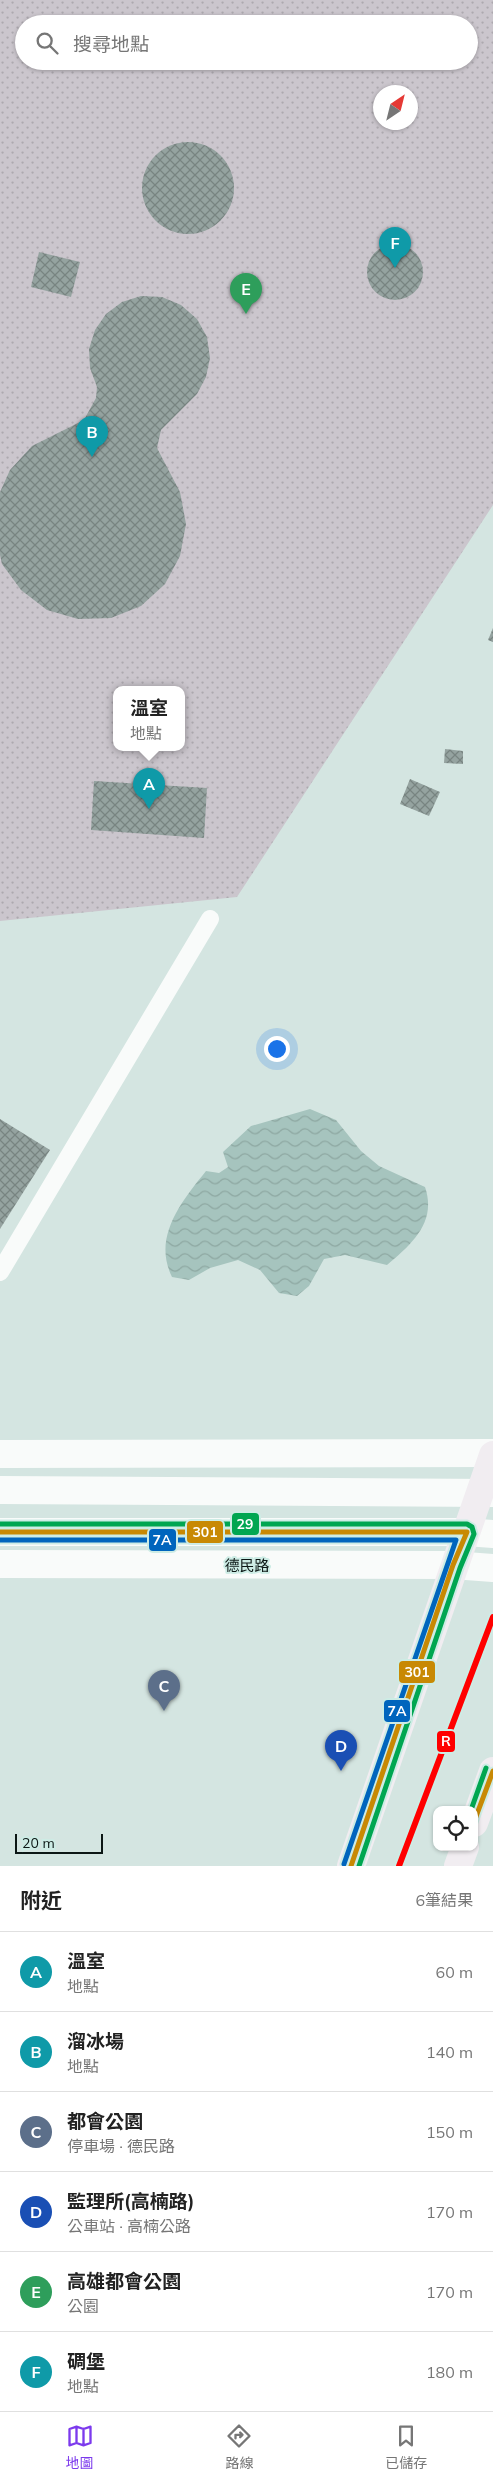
<!DOCTYPE html>
<html lang="zh-TW">
<head>
<meta charset="utf-8">
<style>
  :root { --surface:#fff; --page:#f6f6f6; --text:#222; --muted:#767676; --line:#e0e0e0; --accent:#7c3aed }
  body { margin:0; font-family:Mulish,"Noto Sans TC",sans-serif; background:var(--page); color:var(--text) }
  .controls { position:absolute; right:15px; bottom:15px; display:grid; overflow:hidden; border-radius:10px; box-shadow:0 1px 4px #0004 }
  .controls button { width:45px; height:45px; display:grid; place-items:center; padding:0; border:0; border-bottom:1px solid var(--line); background:var(--surface); color:var(--text); font:25px sans-serif }
  .compass { position:absolute; left:373px; top:85px; width:45px; height:45px; border-radius:50%; background:var(--surface); box-shadow:0 1px 4px #0004; rotate:35deg }
  .scale { position:absolute; left:15px; bottom:12px; width:88px; box-sizing:border-box; padding-left:5px; border:2px solid #0c1715; border-top:0; font-size:14px; line-height:18px; white-space:nowrap; color:#0c1715; -webkit-text-stroke:4px #cdece5; paint-order:stroke }
  .you { position:absolute; left:276px; top:1048px; width:18px; height:18px; margin:-12px; border:4px solid #fff; border-radius:50%; background:#1a73e8; box-shadow:0 0 0 8px #1a73e833 }
  .badge { display:grid; place-items:center; width:32px; height:32px; border-radius:50%; background:var(--accent); color:#fff; font-size:16px; font-weight:700 }
  .pin { position:absolute; translate:-50% -41px; filter:drop-shadow(0 1px 2px #0008) }
  .pin::after { content:''; position:absolute; top:26px; width:18px; height:15px; background:inherit; clip-path:polygon(0 0,100% 0,50% 100%) }
  .popup { position:absolute; left:113px; top:686px; width:72px; height:65px; box-sizing:border-box; display:grid; place-content:center; border-radius:10px; background:var(--surface); filter:drop-shadow(0 1px 4px #0005); font-size:16px; white-space:nowrap; color:var(--muted) }
  .popup b { font-size:19px; color:var(--text) }
  .popup::after { content:''; position:absolute; left:50%; top:100%; margin-left:-10px; border:10px solid transparent; border-top-color:var(--surface) }
  .list { margin:0; padding:0; list-style:none }
  h2 { display:flex; justify-content:space-between; align-items:center; height:65px; margin:0; padding:0 20px; font-size:21px }
  h2 small { font-size:16px; font-weight:400; color:var(--muted) }
  .list li { display:grid; grid-template-columns:32px 1fr auto; gap:15px; align-items:center; box-sizing:border-box; height:80px; padding:0 20px; border-top:1px solid var(--line) }
  .list b { display:block; font-size:19px; white-space:nowrap }
  .list p { margin:0; font-size:16px; white-space:nowrap; color:var(--muted) }
  .list em { font-size:16px; font-style:normal; color:var(--muted) }
  .icon { flex:none; width:28px; height:28px; fill:none; stroke:currentColor; stroke-width:2; stroke-linecap:round; stroke-linejoin:round }
  .map { position:relative; flex:none; width:493px; height:1866px; overflow:hidden }
  .search { position:absolute; background:var(--surface); box-shadow:0 1px 4px #0004; left:15px; right:15px; top:15px; height:55px; display:flex; align-items:center; gap:12px; box-sizing:border-box; padding:0 18px; border-radius:28px; color:var(--muted); font-size:19px }
  .sheet { height:545px; background:var(--surface) }
  nav { display:flex; justify-content:space-around; align-items:center; box-sizing:border-box; height:70px; border-top:1px solid var(--line); background:var(--surface); font-size:14px; color:var(--muted) }
  nav a { display:grid; justify-items:center; gap:2px }
  nav .on { color:var(--accent) }
  .map>svg:first-child { display:block }
  .park { fill:url(#park-dots); fill-rule:evenodd }
  .water { fill:url(#water-waves) }
  .building { fill:url(#building-cross-hatch) }
  .lines { fill:none; stroke-linecap:round; stroke-linejoin:round }
  .lane { stroke:#f9fbfa; stroke-width:18 }
  .street { stroke:#f9fbfa; stroke-width:28 }
  .secondary { stroke:#f9fbfa; stroke-width:28 }
  .primary { stroke:#f1edf1; stroke-width:28 }
  .bus-1-casing { stroke:#cdece5; stroke-width:9 }
  .bus-2-casing { stroke:#cdece5; stroke-width:9 }
  .bus-3-casing { stroke:#cdece5; stroke-width:9 }
  .bus-1 { stroke:#c88904; stroke-width:5 }
  .bus-2 { stroke:#0065bd; stroke-width:5 }
  .bus-3 { stroke:#00a651; stroke-width:5 }
  .metro-1-casing { stroke:#cdece5; stroke-width:10 }
  .metro-1 { stroke:#f00; stroke-width:6 }
  .labels { text-anchor:middle; dominant-baseline:central; stroke-width:4; stroke-linejoin:round; paint-order:stroke }
  .street-label { font-size:15px; fill:#0c1715; stroke:#cdece5 }
  .line-badge { stroke:#cdece5; stroke-width:2 }
  .badge-label { font-size:14px; text-anchor:middle; font-weight:bold; fill:#fff }
</style>
</head>
<body>
<div class="map">
<svg width="493" height="1866" viewBox="0 0 493 1866">
  <defs>
    <pattern id="park-dots" width="8" height="8" patternUnits="userSpaceOnUse" patternTransform="scale(1.25)"><rect width="8" height="8" fill="#cbc6cd"/><path d="M2 2h.1M6 6h.1" fill="none" stroke="#ada9af" stroke-width="1.8" stroke-linecap="round"/></pattern>
    <pattern id="water-waves" width="16" height="10" patternUnits="userSpaceOnUse" patternTransform="scale(1.25)"><rect width="16" height="10" fill="#a6c4be"/><path d="M0 5q4-4 8 0t8 0" fill="none" stroke="#8ea8a2"/></pattern>
    <pattern id="building-cross-hatch" width="8" height="8" patternUnits="userSpaceOnUse" patternTransform="scale(1.25)"><rect width="8" height="8" fill="#95a3a0"/><path d="M0 0l8 8M0 8l8-8" fill="none" stroke="#788481"/></pattern>
  </defs>
  <rect width="100%" height="100%" fill="#d4e5e1"/>
  <!-- park -->
  <path class="park" d="M0,0H493V505L237,897L0,921ZM24,24H469V61H24ZM380,92H410V122H380ZM116,690H182V748H116Z"/>
  <!-- water -->
  <path class="water" d="M310,1109L336,1120L361,1151L379,1166L425,1187C437,1222 412,1244 387,1265L345,1255L324,1259L309,1286L297,1296L279,1293L260,1270L238,1260L210,1268L189,1280L172,1277C152,1237 182,1201 206,1171L219,1173L228,1167L223,1152L251,1126Z"/>
  <!-- building -->
  <g class="building">
    <circle cx="188" cy="188" r="46"/>
    <circle cx="395" cy="272" r="28"/>
    <polygon points="39,252 80,262 71,297 31,287"/>
    <polygon points="141,296 162,297 181,305 197,319 207,337 210,358 206,377 197,394 161,430 157,448 180,492 186,524 180,556 165,584 141,606 111,618 78,619 47,610 21,590 2,564 0,555 0,492 10,470 32,446 84,420 96,398 97,387 90,368 89,349 95,330 106,314 122,302"/>
    <polygon points="493,628 493,642 488,640"/>
    <polygon points="445,749 463,751 463,764 444,763"/>
    <polygon points="410,779 440,792 429,816 400,804"/>
    <polygon points="94,781 207,788 204,838 91,830"/>
    <polygon points="0,1119 50,1150 0,1229"/>
  </g>
  <g class="lines">
    <!-- lane -->
    <polyline class="lane" points="0,1272 210,919"/>
    <!-- street -->
    <g class="street">
      <polyline points="0,1454 493,1453"/>
      <polyline points="0,1564 453,1565 493,1568"/>
    </g>
    <!-- secondary -->
    <g class="secondary">
      <polyline points="0,1490 493,1493"/>
      <polyline points="0,1532 467,1532 493,1534"/>
    </g>
    <!-- primary -->
    <g class="primary">
      <polyline points="474,1823 493,1771"/>
      <polyline points="351,1866 493,1455"/>
      <polyline points="458,1866 465,1847"/>
    </g>
    <!-- bus-1 casing -->
    <g class="bus-1-casing">
      <g id="bus-1">
        <polyline points="0,1532 467,1532 453,1565 351,1866"/>
        <polyline points="474,1822 493,1771"/>
      </g>
    </g>
    <!-- bus-2 casing -->
    <g class="bus-2-casing">
      <polyline id="bus-2" points="0,1540 456,1540 344,1864"/>
    </g>
    <!-- bus-3 casing -->
    <g class="bus-3-casing">
      <g id="bus-3">
        <polyline points="0,1524 467,1524 472,1527 474,1534 460,1568 359,1866"/>
        <polyline points="471,1810 486,1768"/>
      </g>
    </g>
    <!-- bus-1 -->
    <use href="#bus-1" class="bus-1"/>
    <!-- bus-2 -->
    <use href="#bus-2" class="bus-2"/>
    <!-- bus-3 -->
    <use href="#bus-3" class="bus-3"/>
    <!-- metro-1 casing -->
    <g class="metro-1-casing">
      <polyline id="metro-1" points="399,1866 493,1617"/>
    </g>
    <!-- metro-1 -->
    <use href="#metro-1" class="metro-1"/>
  </g>
  <g class="labels">
    <!-- street labels -->
    <g class="street-label">
      <text x="247" y="1565">德民路</text>
    </g>
  </g>
  <g class="line-badge">
    <rect x="231" y="1512" width="29" height="24" rx="5" fill="#00a651"/>
    <rect x="186" y="1520" width="38" height="24" rx="5" fill="#c88904"/>
    <rect x="148" y="1528" width="29" height="24" rx="5" fill="#0065bd"/>
    <rect x="398" y="1660" width="38" height="24" rx="5" fill="#c88904"/>
    <rect x="383" y="1699" width="28" height="24" rx="5" fill="#0065bd"/>
    <rect x="436" y="1730" width="20" height="23" rx="5" fill="#f00"/>
  </g>
  <g class="badge-label">
    <text x="245" y="1529">29</text>
    <text x="205" y="1537">301</text>
    <text x="162" y="1545">7A</text>
    <text x="417" y="1677">301</text>
    <text x="397" y="1716">7A</text>
    <text x="446" y="1746">R</text>
  </g>
</svg>
<div class="controls">
<button><svg class="icon" aria-label="locate" viewBox="0 0 24 24"><circle cx="12" cy="12" r="6"/><path d="M12 2v4M12 18v4M2 12h4M18 12h4"/></svg></button>
</div>
<svg class="compass" viewBox="-18 -18 36 36"><path d="M0-13l5 13h-10z" fill="#e53935"/><path d="M0 13l5-13h-10z" fill="#767676"/></svg>
<div class="scale">20 m</div>
<div class="you"></div>
<div class="pin badge" style="left:149px;top:809px;background:#0f9aa8">A</div>
<div class="popup"><b>溫室</b>地點</div>
<div class="pin badge" style="left:92px;top:457px;background:#0f9aa8">B</div>
<div class="pin badge" style="left:164px;top:1711px;background:#5c6f8a">C</div>
<div class="pin badge" style="left:341px;top:1771px;background:#1a4fb4">D</div>
<div class="pin badge" style="left:246px;top:314px;background:#2e9e5b">E</div>
<div class="pin badge" style="left:395px;top:268px;background:#0f9aa8">F</div>
<div class="search"><svg class="icon" aria-label="search" viewBox="0 0 24 24"><circle cx="10" cy="10" r="6"/><path d="M15 15l6 6"/></svg>搜尋地點</div>
</div>
<section class="sheet">
<h2>附近<small>6筆結果</small></h2>
<ul class="list">
<li><span class="badge" style="background:#0f9aa8">A</span><div><b>溫室</b><p>地點</p></div><em>60 m</em></li>
<li><span class="badge" style="background:#0f9aa8">B</span><div><b>溜冰場</b><p>地點</p></div><em>140 m</em></li>
<li><span class="badge" style="background:#5c6f8a">C</span><div><b>都會公園</b><p>停車場 · 德民路</p></div><em>150 m</em></li>
<li><span class="badge" style="background:#1a4fb4">D</span><div><b>監理所(高楠路)</b><p>公車站 · 高楠公路</p></div><em>170 m</em></li>
<li><span class="badge" style="background:#2e9e5b">E</span><div><b>高雄都會公園</b><p>公園</p></div><em>170 m</em></li>
<li><span class="badge" style="background:#0f9aa8">F</span><div><b>碉堡</b><p>地點</p></div><em>180 m</em></li>
</ul>
</section>
<nav>
<a class="on"><svg class="icon" aria-label="map" viewBox="0 0 24 24"><path d="M3 6l6-2 6 2 6-2v14l-6 2-6-2-6 2zM9 4v14M15 6v14"/></svg>地圖</a>
<a><svg class="icon" aria-label="directions" viewBox="0 0 24 24"><path d="M12 3l9 9-9 9-9-9zM9 14v-3h6M13 9l2 2-2 2"/></svg>路線</a>
<a><svg class="icon" aria-label="saved" viewBox="0 0 24 24"><path d="M7 4h10v16l-5-4-5 4z"/></svg>已儲存</a>
</nav>
</body>
</html>
